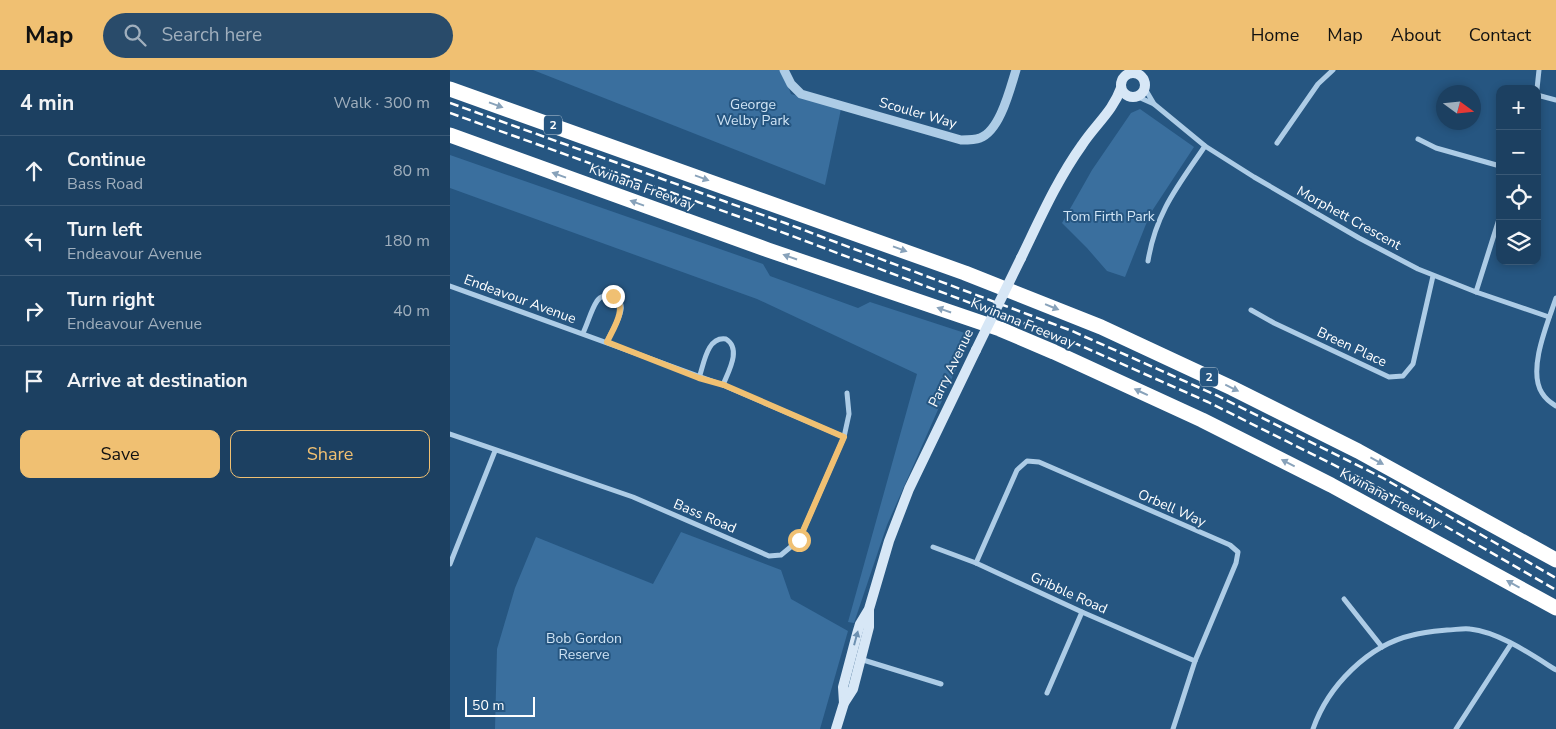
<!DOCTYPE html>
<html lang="en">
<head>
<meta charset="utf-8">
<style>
  :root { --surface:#1c4061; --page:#294b6a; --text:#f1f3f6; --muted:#a0afbd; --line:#3a5976; --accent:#f0c072 }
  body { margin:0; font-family:"Nunito Sans",sans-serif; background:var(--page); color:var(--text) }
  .controls { position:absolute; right:15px; top:15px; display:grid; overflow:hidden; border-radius:10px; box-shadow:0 2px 8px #0003 }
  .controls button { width:45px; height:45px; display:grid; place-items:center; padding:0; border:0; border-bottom:1px solid var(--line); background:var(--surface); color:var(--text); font:25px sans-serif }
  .compass { position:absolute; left:986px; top:15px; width:45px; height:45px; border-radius:50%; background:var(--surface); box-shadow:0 2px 8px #0003; rotate:105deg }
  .scale { position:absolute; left:15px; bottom:12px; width:70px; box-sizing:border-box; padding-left:5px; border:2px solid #fff; border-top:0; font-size:14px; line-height:18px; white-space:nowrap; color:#fff; -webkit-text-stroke:4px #265681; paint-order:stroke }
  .stop { position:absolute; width:15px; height:15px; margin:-11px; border:4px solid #f0c072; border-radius:50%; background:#fff }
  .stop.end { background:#f0c072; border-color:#fff; box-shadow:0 1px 5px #0008 }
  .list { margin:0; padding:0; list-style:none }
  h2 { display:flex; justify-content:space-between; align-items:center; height:65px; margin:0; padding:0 20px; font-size:21px }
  h2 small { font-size:16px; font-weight:400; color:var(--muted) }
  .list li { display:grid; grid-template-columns:32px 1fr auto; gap:15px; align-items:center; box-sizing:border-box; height:70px; padding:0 20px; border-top:1px solid var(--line) }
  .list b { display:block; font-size:19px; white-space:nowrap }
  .list p { margin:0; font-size:16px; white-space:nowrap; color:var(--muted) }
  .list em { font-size:16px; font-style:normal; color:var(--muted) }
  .actions { display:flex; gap:10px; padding:15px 20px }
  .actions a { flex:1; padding:11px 0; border:1px solid var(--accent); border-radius:10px; text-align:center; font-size:18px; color:var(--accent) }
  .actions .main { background:var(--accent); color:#111 }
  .icon { flex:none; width:28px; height:28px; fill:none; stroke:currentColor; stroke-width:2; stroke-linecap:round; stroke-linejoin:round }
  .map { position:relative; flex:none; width:1106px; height:659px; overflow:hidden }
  header { display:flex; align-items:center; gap:30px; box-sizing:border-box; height:70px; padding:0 25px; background:var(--accent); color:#111 }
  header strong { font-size:24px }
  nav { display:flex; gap:28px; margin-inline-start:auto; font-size:18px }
  .search { width:350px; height:45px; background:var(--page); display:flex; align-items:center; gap:12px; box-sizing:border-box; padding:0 18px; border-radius:28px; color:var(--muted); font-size:19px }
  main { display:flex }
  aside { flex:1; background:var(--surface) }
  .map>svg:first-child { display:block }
  .green { fill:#3a6f9e }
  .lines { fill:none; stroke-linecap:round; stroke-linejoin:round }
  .minor { stroke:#adcce6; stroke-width:5 }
  .tertiary { stroke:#adcce6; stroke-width:9 }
  .secondary { stroke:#d7e7f6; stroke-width:10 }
  .motorway { stroke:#fff; stroke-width:15 }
  .rail { stroke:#fff; stroke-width:2.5; stroke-dasharray:9 4; stroke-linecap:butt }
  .secondary-bridge { stroke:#d7e7f6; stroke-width:10 }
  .oneway { fill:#88a2ba }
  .oneway2 { fill:#6d90b0 }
  .route { stroke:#f0c072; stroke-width:6 }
  .labels { text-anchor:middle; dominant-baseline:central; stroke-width:4; stroke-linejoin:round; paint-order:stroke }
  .shield { fill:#265681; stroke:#beccd9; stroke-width:1 }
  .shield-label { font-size:12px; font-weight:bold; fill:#fff }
  .park-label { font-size:14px; fill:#d0e4f5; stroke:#265681 }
  .street-label { font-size:14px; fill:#fff; stroke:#265681 }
</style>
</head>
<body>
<header>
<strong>Map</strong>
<div class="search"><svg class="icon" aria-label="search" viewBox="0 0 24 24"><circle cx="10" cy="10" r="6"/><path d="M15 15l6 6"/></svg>Search here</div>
<nav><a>Home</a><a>Map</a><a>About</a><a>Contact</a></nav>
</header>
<main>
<aside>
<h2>4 min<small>Walk · 300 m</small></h2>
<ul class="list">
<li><svg class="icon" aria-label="ahead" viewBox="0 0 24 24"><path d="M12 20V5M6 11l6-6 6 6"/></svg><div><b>Continue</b><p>Bass Road</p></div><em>80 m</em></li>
<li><svg class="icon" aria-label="left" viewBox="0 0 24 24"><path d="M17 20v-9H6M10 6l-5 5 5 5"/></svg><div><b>Turn left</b><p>Endeavour Avenue</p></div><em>180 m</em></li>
<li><svg class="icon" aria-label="right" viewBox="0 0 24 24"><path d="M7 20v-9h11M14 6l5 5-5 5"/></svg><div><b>Turn right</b><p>Endeavour Avenue</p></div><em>40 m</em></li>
<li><svg class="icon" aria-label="arrive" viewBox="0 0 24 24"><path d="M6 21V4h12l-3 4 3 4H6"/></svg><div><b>Arrive at destination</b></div></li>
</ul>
<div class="actions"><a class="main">Save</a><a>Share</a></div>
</aside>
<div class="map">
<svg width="1106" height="659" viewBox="0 0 1106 659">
  <rect width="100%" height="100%" fill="#265681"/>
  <!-- green -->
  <g class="green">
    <polygon points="83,0 332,0 341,24 391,39 375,115"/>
    <polygon points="690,39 744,77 700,144 675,207 657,201 637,178 612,153 642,100 681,43"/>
    <polygon points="0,85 313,194 320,206 408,238 420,232 521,265 437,455 404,553 398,552 467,304 307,229 0,118"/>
    <polygon points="231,462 331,500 341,529 398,561 370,659 45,659 47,579 65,518 86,467 203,514"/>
  </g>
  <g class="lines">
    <!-- minor -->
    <g class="minor">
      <polyline points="694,17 704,34"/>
      <polyline points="1087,19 1089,0"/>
      <polyline points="1087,25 1106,30"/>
      <polyline points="686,26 704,34 755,76 804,107 909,168 968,199 1026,222 1050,146"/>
      <polyline points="968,69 986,78 1050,96"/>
      <polyline points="827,73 868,14 883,0"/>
      <path d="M698,191C706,142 728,116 755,76"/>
      <polyline points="0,216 273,315 394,367"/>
      <polyline points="1026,222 1099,247"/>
      <path d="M1106,228C1098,252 1077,300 1092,323C1095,328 1101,333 1106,336"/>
      <polyline points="801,240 824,253 939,307 953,306 963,294 983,206"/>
      <path d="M133,263C138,253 141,240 147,231C154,220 174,227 171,240C169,251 161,262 157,272"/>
      <path d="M249,308C254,294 257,266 276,269C292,279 278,302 273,315"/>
      <polyline points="0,364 183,427 319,486 331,485 349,470 394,367 399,344 397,323"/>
      <polyline points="483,477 526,493 632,542 745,591"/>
      <polyline points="526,493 567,400 577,391 589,392 780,475 788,482 786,493 745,591 723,659"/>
      <polyline points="0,494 45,381"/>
      <polyline points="894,529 932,577"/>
      <polyline points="410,589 491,614"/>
      <polyline points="597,623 632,542"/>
      <path d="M863,659C878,616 918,575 963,565C973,562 986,561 997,560C1004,560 1013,558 1020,559C1049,562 1082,585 1106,600"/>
      <polyline points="1006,659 1061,574"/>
    </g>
    <!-- tertiary -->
    <path class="tertiary" d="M334,0L341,14L351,24L511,70C516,70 525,70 530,68C550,61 560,19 566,0"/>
    <!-- secondary -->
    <g class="secondary">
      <circle cx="683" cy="15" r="12"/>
      <path d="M571,188C590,149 607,110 632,75C645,55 663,41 671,18"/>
      <polyline points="394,633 393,617 407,564 410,554 419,539 439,471 459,419 526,280"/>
      <polyline points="386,659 394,633 403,619 419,557 419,540"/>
    </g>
    <!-- motorway -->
    <g class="motorway">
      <polyline points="0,19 515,203 651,257 782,318 908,381 1106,490"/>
      <polyline points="0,65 318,180 550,259 604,282 752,350 881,415 1106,538"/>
    </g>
    <!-- rail -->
    <g class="rail">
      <polyline points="0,33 335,153 622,261 768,326 933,408 1106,508"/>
      <polyline points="0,43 326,160 611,267 758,332 922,414 1106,520"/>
    </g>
    <!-- secondary-bridge -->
    <polyline class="secondary-bridge" points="526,280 571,188"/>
  </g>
  <!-- one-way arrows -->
  <defs><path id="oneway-solid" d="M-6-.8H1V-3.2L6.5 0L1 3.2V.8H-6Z" transform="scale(1.25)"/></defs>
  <g class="oneway">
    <use href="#oneway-solid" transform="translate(46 35) rotate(20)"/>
    <use href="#oneway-solid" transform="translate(109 105) rotate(-160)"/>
    <use href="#oneway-solid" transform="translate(252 108) rotate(20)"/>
    <use href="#oneway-solid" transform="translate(187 133) rotate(-160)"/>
    <use href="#oneway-solid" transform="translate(450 179) rotate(20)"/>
    <use href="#oneway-solid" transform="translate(340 187) rotate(-161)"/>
    <use href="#oneway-solid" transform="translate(602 237) rotate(22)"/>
    <use href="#oneway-solid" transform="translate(494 240) rotate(-161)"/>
    <use href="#oneway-solid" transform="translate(782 318) rotate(26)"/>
    <use href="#oneway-solid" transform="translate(691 322) rotate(-155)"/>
    <use href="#oneway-solid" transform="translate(927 391) rotate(28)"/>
    <use href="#oneway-solid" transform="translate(838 393) rotate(-153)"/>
    <use href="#oneway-solid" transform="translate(1063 514) rotate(-151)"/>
  </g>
  <use class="oneway2" href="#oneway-solid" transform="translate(406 568) rotate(-75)"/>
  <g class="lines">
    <!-- route -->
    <path class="route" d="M163,226C179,236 163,259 157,272L249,308L274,315L394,367L349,470"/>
  </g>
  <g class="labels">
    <!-- shield labels -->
    <g class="shield">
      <rect x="94" y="45.5" width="18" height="19" rx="4"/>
      <rect x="750" y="297.5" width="18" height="19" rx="4"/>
    </g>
    <g class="shield-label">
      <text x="103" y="55">2</text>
      <text x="759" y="307">2</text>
    </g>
    <!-- park labels -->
    <g class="park-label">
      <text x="303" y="34">George<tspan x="303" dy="16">Welby Park</tspan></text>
      <text x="659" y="146">Tom Firth Park</text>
      <text x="134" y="568">Bob Gordon<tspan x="134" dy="16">Reserve</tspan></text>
    </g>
    <!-- street labels -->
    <g class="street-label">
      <text transform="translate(468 43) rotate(16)">Scouler Way</text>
      <text transform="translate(192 117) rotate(20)">Kwinana Freeway</text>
      <text transform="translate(899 148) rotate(29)">Morphett Crescent</text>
      <text transform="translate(70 229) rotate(20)">Endeavour Avenue</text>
      <text transform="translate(573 253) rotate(22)">Kwinana Freeway</text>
      <text transform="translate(902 277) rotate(25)">Breen Place</text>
      <text transform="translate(501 298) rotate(-64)">Parry Avenue</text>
      <text transform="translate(940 428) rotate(28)">Kwinana Freeway</text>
      <text transform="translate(722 438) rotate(24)">Orbell Way</text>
      <text transform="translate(255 446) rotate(23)">Bass Road</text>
      <text transform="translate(619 523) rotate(24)">Gribble Road</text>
    </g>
  </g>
</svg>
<div class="controls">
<button>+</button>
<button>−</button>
<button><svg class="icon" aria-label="locate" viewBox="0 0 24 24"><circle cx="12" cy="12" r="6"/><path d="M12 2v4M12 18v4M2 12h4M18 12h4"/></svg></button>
<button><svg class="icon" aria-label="layers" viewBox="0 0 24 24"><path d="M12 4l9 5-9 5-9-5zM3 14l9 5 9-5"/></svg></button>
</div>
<svg class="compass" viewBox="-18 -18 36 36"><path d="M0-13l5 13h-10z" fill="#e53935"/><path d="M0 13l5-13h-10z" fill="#a0afbd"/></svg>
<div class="scale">50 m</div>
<div class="stop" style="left:349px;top:470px"></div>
<div class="stop end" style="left:163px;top:226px"></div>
</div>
</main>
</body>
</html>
